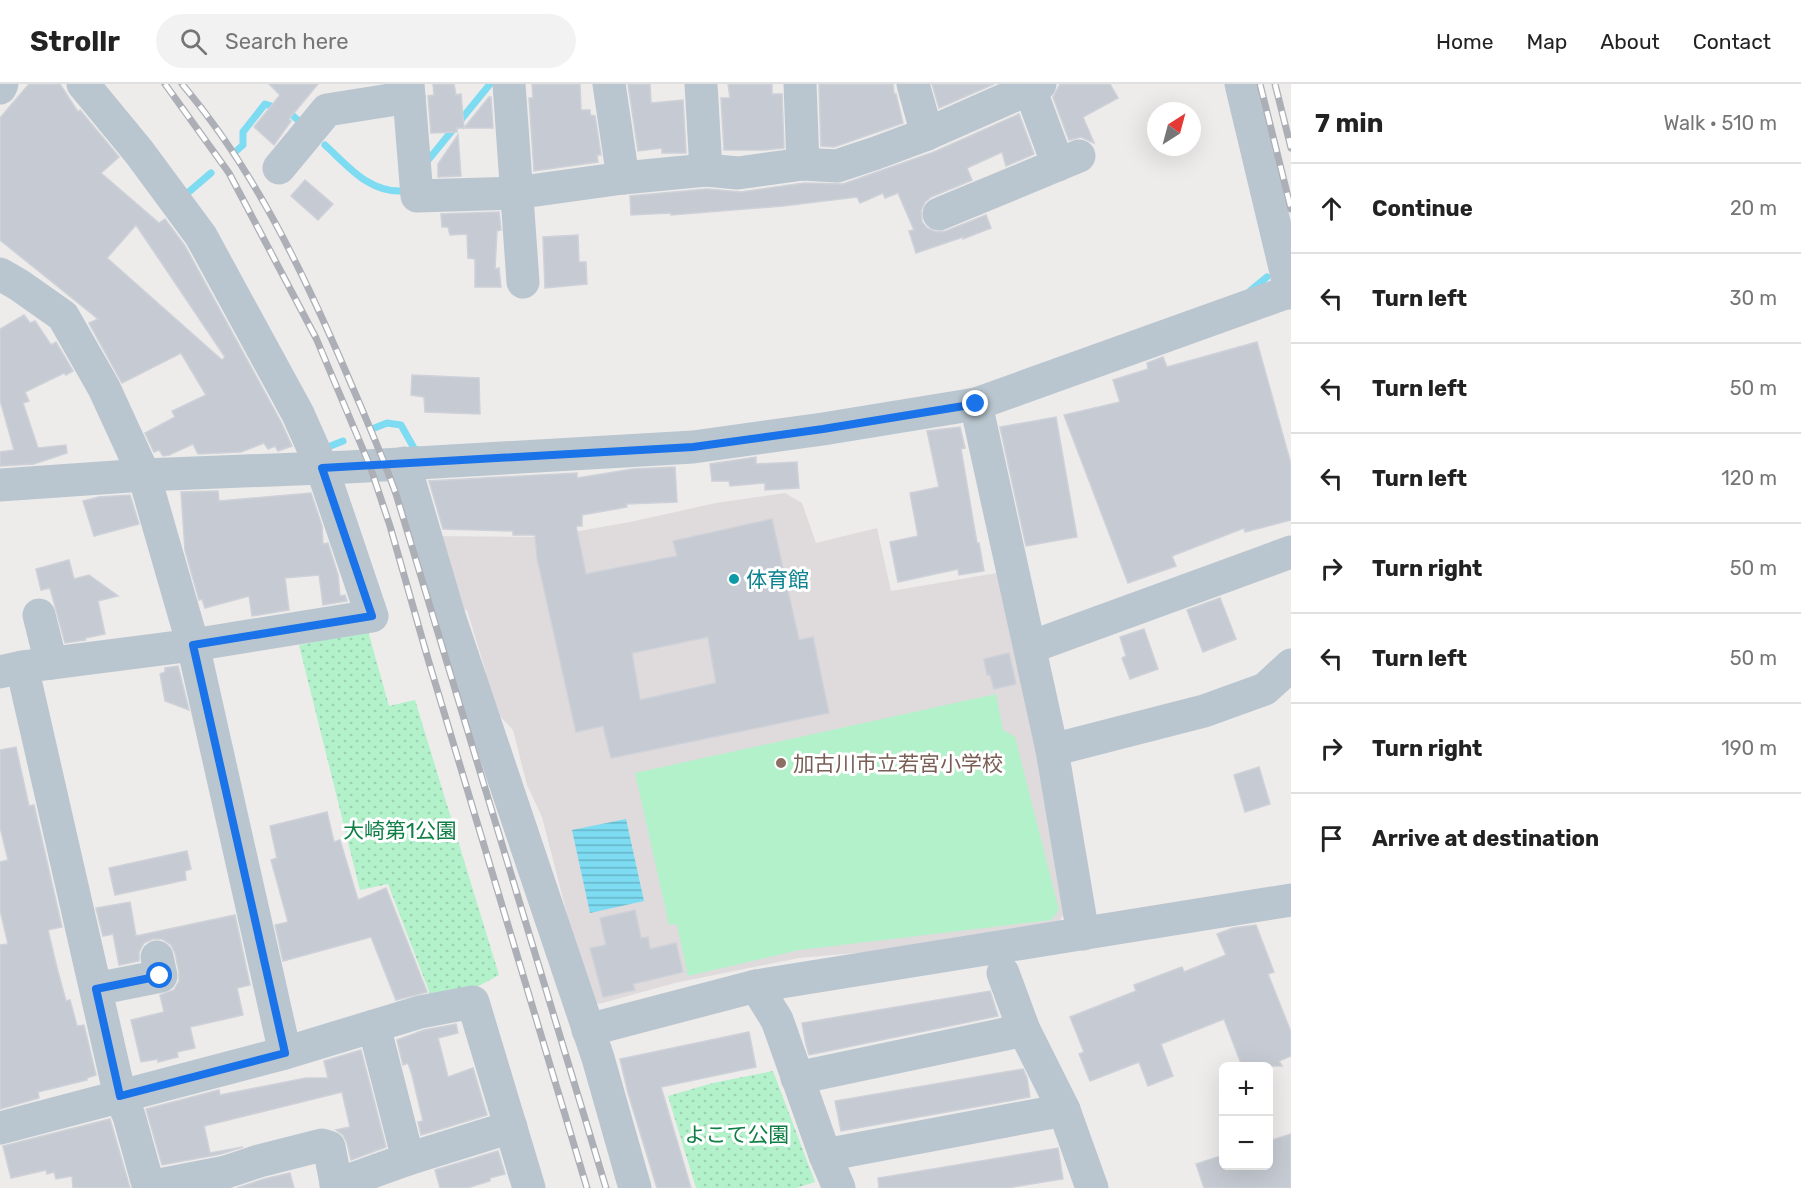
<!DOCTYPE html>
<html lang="en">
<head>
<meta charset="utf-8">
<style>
  :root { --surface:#fff; --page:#f2f2f2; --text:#222; --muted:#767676; --line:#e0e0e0 }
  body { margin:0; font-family:Rubik,"Noto Sans JP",sans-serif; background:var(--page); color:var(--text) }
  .controls { position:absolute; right:18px; bottom:18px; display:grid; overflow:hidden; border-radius:9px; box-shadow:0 6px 24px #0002 }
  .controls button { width:54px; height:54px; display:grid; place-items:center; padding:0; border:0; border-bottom:2px solid var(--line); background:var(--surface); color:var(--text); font:30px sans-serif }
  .compass { position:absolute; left:1147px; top:18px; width:54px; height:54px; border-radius:50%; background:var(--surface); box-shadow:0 6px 24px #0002; rotate:36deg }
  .stop { position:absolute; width:18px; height:18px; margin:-14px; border:4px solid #1a73e8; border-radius:50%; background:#fff }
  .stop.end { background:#1a73e8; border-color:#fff; box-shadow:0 2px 6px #0008 }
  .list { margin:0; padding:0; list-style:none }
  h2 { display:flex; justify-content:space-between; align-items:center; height:78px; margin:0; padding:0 24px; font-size:26px }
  h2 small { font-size:20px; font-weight:400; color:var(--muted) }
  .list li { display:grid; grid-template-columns:39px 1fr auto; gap:18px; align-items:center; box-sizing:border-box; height:90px; padding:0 24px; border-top:2px solid var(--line) }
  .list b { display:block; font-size:22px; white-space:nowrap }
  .list em { font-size:20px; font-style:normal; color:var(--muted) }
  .icon { flex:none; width:33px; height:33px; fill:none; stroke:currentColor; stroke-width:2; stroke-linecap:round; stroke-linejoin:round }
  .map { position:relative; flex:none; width:1291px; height:1104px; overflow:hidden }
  header { display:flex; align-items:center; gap:36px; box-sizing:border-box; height:84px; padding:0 30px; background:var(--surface); border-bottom:2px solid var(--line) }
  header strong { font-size:28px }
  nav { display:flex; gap:33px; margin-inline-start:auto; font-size:21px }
  .search { width:420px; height:54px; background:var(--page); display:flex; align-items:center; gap:15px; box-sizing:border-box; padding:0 21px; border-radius:33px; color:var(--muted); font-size:22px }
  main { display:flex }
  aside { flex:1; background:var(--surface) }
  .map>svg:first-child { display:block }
  .education { fill:#dfdbdd }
  .grass { fill:url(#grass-dots) }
  .pitch { fill:#b3f1cb }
  .water { fill:url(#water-rules) }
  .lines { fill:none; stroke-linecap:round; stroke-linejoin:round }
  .stream { stroke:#7ddbf2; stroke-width:7 }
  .building { fill:#c6cad2; stroke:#ced1d8; stroke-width:1.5; fill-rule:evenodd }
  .minor { stroke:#bac6cf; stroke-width:33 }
  .rail-casing { stroke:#acb0b6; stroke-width:7 }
  .rail { stroke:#fff; stroke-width:4.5; stroke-dasharray:14; stroke-linecap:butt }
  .route { stroke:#1a73e8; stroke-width:8 }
  .culture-dot { fill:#0f9aa8; stroke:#fff; stroke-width:2 }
  .education-dot { fill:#8d6e63; stroke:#fff; stroke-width:2 }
  .labels { text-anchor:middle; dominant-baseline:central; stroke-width:6; stroke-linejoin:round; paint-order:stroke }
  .culture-label { font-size:21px; fill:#0d838f; stroke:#fff; text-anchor:start }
  .education-label { font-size:21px; fill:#785e54; stroke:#fff; text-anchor:start }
  .park-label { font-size:21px; fill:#0f7f46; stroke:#fff }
</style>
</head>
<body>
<header>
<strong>Strollr</strong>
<div class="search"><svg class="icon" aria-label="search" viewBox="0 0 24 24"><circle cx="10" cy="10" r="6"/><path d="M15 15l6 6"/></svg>Search here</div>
<nav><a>Home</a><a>Map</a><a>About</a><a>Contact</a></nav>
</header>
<main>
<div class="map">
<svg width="1291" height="1104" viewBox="0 0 1291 1104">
  <defs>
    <pattern id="grass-dots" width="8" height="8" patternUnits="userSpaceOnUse" patternTransform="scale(1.5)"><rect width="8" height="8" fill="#b3f1cb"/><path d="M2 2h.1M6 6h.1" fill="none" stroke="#9bd0b1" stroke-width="1.8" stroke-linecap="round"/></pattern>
    <pattern id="water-rules" width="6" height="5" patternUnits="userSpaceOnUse" patternTransform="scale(1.5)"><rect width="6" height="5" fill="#7ddbf2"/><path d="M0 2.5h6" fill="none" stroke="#68b4c7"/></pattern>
  </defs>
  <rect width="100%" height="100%" fill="#eeebeb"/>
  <!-- education -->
  <polygon class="education" points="785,409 802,419 816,459 877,444 891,507 997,489 1036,658 1065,828 1057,841 879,867 799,874 675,899 599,920 589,916 542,733 527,701 513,646 497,629 483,592 486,589 467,526 456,528 433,452 545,453 630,438 716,419"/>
  <!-- grass -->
  <g class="grass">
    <polygon points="368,547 389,622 415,616 499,891 473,905 432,915 388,800 360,806 299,561"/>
    <polygon points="773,987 815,1098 796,1104 696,1104 668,1012 713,999"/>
  </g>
  <!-- pitch -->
  <polygon class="pitch" points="996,610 1003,646 1015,653 1059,826 1051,836 799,866 688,892 677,840 669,841 635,689"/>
  <!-- water -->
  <polygon class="water" points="626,735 644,817 590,829 572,746"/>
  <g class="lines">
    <!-- stream -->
    <g class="stream">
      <path d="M325,61C348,82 369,109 403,107L407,102"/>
      <polyline points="234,69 243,61 243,48 265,20 289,28 303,41"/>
      <polyline points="429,75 490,0"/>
      <polyline points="184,112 211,89"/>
      <polyline points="1250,207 1267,193"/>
      <polyline points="372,345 387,339 401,341 415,366 419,366"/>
      <polyline points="323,365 343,357"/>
    </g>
  </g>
  <!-- building -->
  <g class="building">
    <path d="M29,0H60L78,28L80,26L119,73L101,89L159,139L165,135L185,162L281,338L292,362L278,367L275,362L268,365L264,359L241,368L198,370L193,360L169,371L163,372L159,366L154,368L145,349L175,333L172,327L206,311L181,269L122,299L89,239L98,235L0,156V34ZM136,141L225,273L222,276L107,174Z"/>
    <polygon points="269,0 318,0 289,35 291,37 274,61 254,43 280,11"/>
    <polygon points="433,0 454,0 456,11 461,10 464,44 489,13 491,13 493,44 457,44 457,48 431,49 428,12 434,11"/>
    <polygon points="532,0 580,0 581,26 590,26 590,31 595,32 601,71 597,71 598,78 534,87 529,14 533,14"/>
    <polygon points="628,0 650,0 651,19 683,16 686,69 662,69 662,64 638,67"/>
    <polygon points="728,0 772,0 772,10 782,10 784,64 764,66 724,66 721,14 730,14"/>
    <polygon points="819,0 893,0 894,10 896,10 903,39 834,63 821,62"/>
    <polygon points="932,0 994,0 939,24"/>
    <polygon points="1060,0 1110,0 1118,14 1083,33 1094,59 1081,53 1069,56 1053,13"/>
    <polygon points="1019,30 1034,70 1006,82 1002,68 967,84 972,96 931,113 925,118 921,127 922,138 927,144 936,148 946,147 986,131 991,144 963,155 963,153 916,169 909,147 914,146 898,109 885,114 883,109 860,119 857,113 783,122 671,131 671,129 631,131 630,112 707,105 741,108 804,99 843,100 934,68"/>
    <polygon points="458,51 461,92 438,93 438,80"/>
    <polygon points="305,96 333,120 318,136 291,112"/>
    <polygon points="499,128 501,146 497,147 495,185 499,184 501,203 475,203 475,175 468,174 467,150 450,151 448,143 442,143 441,130"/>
    <polygon points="578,151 579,178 586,178 587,200 545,204 543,153"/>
    <polygon points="24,231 30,239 35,237 51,261 56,258 73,287 66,291 64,289 25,308 29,317 23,319 38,364 66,361 67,369 34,380 0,382 0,368 14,366 0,316 0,245"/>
    <polygon points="1257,258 1291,380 1291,436 1245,448 1244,444 1172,472 1176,482 1128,499 1064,331 1120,318 1113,296 1148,285 1147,279 1163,273 1167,283"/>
    <polygon points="412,291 479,294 480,330 425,328 424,313 411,311"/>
    <polygon points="1056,333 1077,453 1026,462 1000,343"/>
    <polygon points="960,343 965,364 961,365 977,459 979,459 984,487 959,491 958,485 898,498 890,458 918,452 910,409 939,403 927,347"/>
    <polygon points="756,373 756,380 797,378 799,404 765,406 765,399 730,402 729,397 712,397 710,380"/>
    <path d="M675,383L677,418L626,420L627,423L582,431V442H576L586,490L677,472L673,457L772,435L799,556L813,553L829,629L611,674L603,642L576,648L537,474L535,451H513V447L443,445L429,397L577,389V394L633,385ZM708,553L716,599L640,616L632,569Z"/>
    <polygon points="218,407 219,417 311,409 322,442 323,460 328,459 338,491 340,512 345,511 347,517 323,521 319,491 285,494 289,526 252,532 249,512 205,524 202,515 199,516 185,466 181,408"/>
    <polygon points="130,411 139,440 94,452 83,417 99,413"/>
    <polygon points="69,476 74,495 89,491 118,512 98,517 105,550 85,554 86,556 65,559 50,504 41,506 36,485"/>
    <polygon points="1220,514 1236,555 1203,568 1187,526"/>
    <polygon points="1144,545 1158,585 1130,595 1122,574 1126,572 1120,553"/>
    <polygon points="1009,569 1016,600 994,605 990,591 987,591 984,575"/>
    <polygon points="178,582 189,626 165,617 160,590 165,588 165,584"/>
    <polygon points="16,663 29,722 34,721 62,843 48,846 57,884 66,917 70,916 77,942 84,941 96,991 87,994 87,996 38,1008 39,1014 0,1025 0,861 8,860 0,826 0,778 8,776 0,743 0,666"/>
    <polygon points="1259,683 1270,720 1245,728 1234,691"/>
    <polygon points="327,728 334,758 340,756 358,816 386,804 427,908 396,916 371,853 283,877 275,841 288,838 271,776 277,774 270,742"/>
    <polygon points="187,767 191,785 185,787 186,796 115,811 109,784"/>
    <polygon points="130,818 136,852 235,831 250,901 237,904 243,931 190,943 195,964 177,968 178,973 158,978 158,975 141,978 131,936 164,928 160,911 174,906 179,897 179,888 175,869 171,861 162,855 153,855 144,859 139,868 139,877 119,881 113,850 103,852 96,824"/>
    <polygon points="635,826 641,854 648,853 650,865 676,859 683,888 633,900 635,906 603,913 590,864 606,861 600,834"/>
    <polygon points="1256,841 1274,888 1268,890 1291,948 1291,972 1279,977 1282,982 1242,982 1224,935 1161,960 1173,992 1148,1002 1139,978 1090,997 1079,970 1084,968 1070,933 1136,907 1134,901 1182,883 1184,888 1226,871 1217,850 1233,844"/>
    <polygon points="990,907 998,932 809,971 806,961 802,939"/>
    <polygon points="456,940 458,949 438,954 448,993 473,984 487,1031 421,1051 418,1038 423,1037 412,991 408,979 403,981 397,956 424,946"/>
    <polygon points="749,948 756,983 661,1003 691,1104 657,1104 628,1009 620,975"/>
    <polygon points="361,966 386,1063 351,1076 347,1059 343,1051 336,1046 350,1043 342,1008 204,1042 210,1069 243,1063 221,1070 162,1081 146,1025 219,1006 220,1011 306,994 328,994 324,977"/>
    <polygon points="1023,985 1027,994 1030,1013 841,1047 835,1017"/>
    <polygon points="110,1035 130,1104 73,1104 72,1092 56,1095 54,1088 47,1090 46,1086 11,1094 3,1062"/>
    <polygon points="1291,1050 1291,1104 1204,1104 1196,1080 1224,1071 1224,1082 1269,1082 1269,1057"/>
    <polygon points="1058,1064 1063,1095 1007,1104 879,1104 878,1094"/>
    <polygon points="498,1067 505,1090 490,1094 490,1097 467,1104 440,1104 435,1086"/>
    <polygon points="290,1089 294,1104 237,1104 264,1095"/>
  </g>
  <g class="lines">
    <!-- minor -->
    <g class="minor">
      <polyline points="408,0 417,112 515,109 623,94 706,86 738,89 803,80 837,82 876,69 927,50 1040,0"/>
      <polyline points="509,0 523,198"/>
      <polyline points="609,0 623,94"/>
      <polyline points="701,0 706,86"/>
      <polyline points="800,0 803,80"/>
      <polyline points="913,0 927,50"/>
      <polyline points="1241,0 1291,209"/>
      <polyline points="0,4 2,0"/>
      <polyline points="1030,5 1058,81"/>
      <polyline points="279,84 327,26 409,13"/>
      <polyline points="939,130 1079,72"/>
      <polyline points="0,190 19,201 63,232 104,304 144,391 193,561 285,969"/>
      <polyline points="976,320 1052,666 1083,850"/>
      <polyline points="404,379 449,532 598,974 635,1104"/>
      <polyline points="0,401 144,391 348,383 693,363 823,345 976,320 1291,207"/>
      <polyline points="39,531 51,579"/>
      <polyline points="1031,563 1291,468"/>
      <polyline points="22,583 120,1012 129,1032 149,1104"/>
      <polyline points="0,588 22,583 193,561 372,532 322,384 298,330 201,152 139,68 83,0"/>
      <polyline points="1052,666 1204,627 1265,605 1291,581"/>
      <polyline points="1003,889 1024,946 1064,1026 1092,1104"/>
      <polyline points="756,902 777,936 825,1071 839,1104"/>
      <polyline points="96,905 161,892 157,873"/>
      <polyline points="374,942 408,1075"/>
      <polyline points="588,946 756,902 1291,816"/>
      <polyline points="797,994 1024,946"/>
      <polyline points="0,1044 285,969 420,928 473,918 529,1104"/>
      <polyline points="825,1071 1064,1026"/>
      <polyline points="336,1101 408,1075 511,1043"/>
      <polyline points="149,1103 226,1088 259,1077 322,1061 329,1063 337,1104"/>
    </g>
    <!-- rail casing -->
    <g class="rail-casing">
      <g id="rail">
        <polyline points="165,0 229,89 316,254 370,382 390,442 428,575 587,1104"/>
        <path d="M182,0C254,85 302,186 346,288C363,328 381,368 396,410L606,1104"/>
        <polyline points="1260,0 1291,125"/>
        <polyline points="1275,0 1291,64"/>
      </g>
    </g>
    <!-- rail -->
    <use href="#rail" class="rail"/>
  </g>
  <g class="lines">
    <!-- route -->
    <polyline class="route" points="160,892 96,905 120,1012 285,969 193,561 372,532 322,384 693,363 823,345 976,320"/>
  </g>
  <!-- markers -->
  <circle class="culture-dot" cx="734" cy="495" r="6"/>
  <circle class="education-dot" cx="781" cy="679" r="6"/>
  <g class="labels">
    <!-- culture labels -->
    <g class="culture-label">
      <text x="746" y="495">体育館</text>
    </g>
    <!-- education labels -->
    <g class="education-label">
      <text x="793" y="679">加古川市立若宮小学校</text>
    </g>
    <!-- park labels -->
    <g class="park-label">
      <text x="400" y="746">大崎第1公園</text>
      <text x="737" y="1050">よこて公園</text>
    </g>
  </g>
</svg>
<div class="controls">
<button>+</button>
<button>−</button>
</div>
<svg class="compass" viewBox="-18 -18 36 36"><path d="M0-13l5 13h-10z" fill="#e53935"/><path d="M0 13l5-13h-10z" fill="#767676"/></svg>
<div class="stop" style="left:160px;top:892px"></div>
<div class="stop end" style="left:976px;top:320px"></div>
</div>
<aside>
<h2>7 min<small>Walk · 510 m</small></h2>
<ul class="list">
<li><svg class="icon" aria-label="ahead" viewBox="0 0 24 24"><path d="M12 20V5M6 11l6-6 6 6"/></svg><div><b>Continue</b></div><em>20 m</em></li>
<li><svg class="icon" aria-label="left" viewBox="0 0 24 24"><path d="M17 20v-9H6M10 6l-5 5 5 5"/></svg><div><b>Turn left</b></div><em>30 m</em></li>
<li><svg class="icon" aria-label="left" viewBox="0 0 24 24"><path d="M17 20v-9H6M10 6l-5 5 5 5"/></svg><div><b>Turn left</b></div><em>50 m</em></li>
<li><svg class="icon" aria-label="left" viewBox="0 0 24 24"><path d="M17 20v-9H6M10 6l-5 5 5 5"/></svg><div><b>Turn left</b></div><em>120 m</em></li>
<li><svg class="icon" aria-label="right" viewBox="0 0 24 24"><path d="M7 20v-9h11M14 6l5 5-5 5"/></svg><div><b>Turn right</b></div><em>50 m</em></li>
<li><svg class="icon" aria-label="left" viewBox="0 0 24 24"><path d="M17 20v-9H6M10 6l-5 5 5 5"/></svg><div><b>Turn left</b></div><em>50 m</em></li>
<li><svg class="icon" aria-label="right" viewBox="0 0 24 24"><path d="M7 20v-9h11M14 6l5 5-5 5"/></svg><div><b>Turn right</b></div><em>190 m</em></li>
<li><svg class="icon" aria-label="arrive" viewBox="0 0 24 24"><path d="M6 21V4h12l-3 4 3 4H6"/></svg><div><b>Arrive at destination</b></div></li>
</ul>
</aside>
</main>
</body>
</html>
